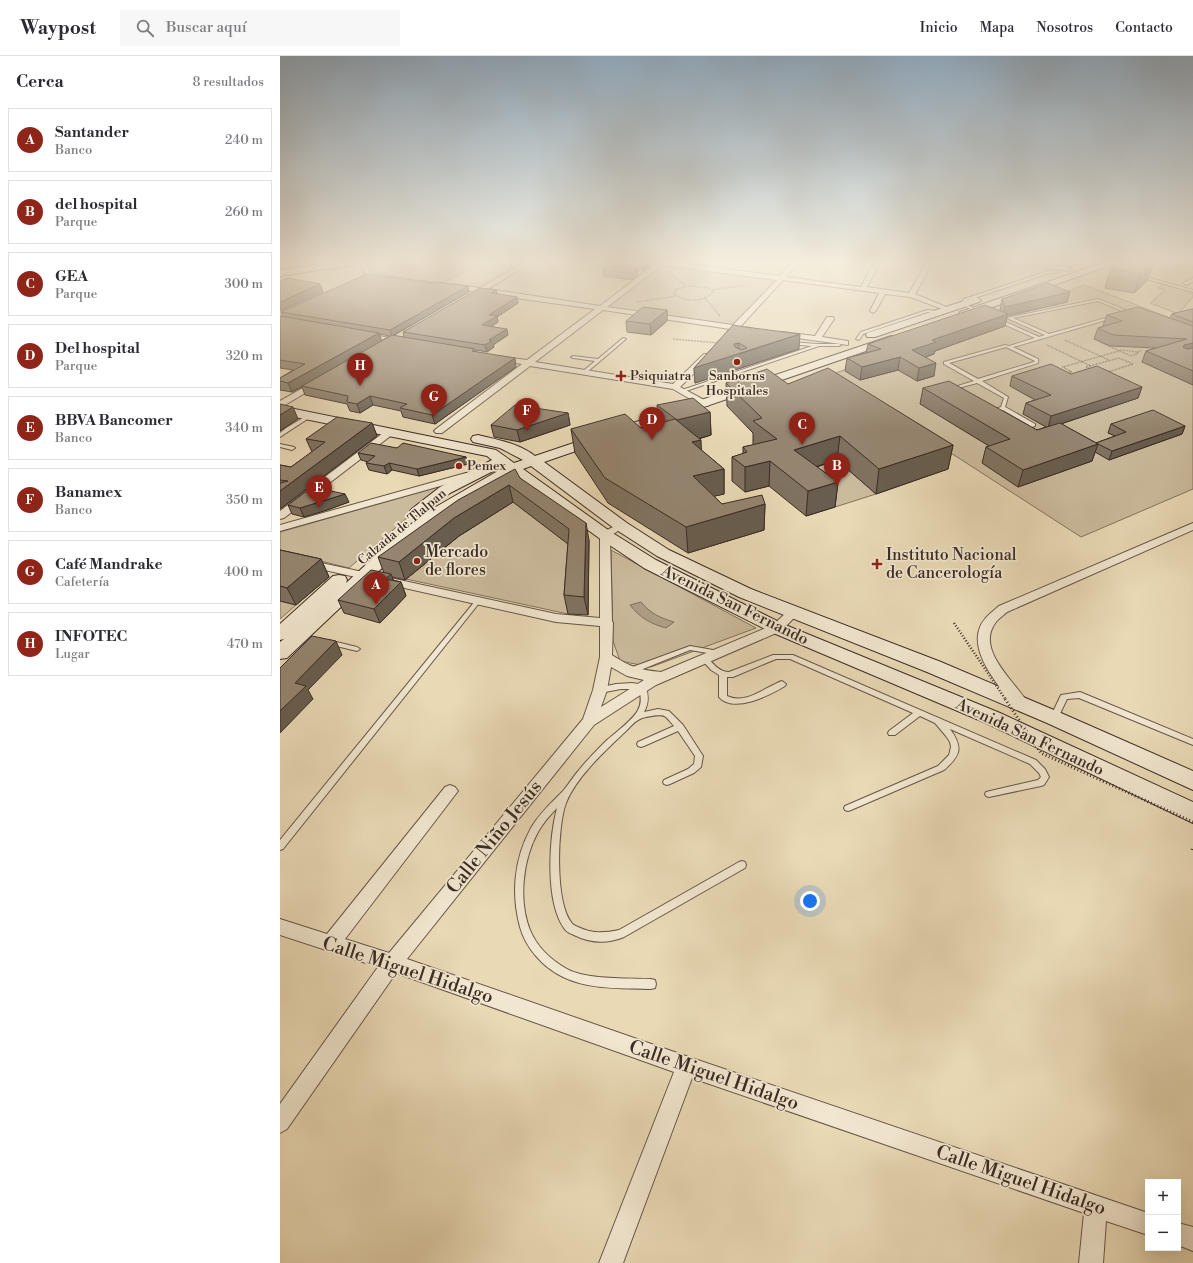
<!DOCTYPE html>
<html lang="es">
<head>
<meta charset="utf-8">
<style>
  :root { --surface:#fff; --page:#f7f7f7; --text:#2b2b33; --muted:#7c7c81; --line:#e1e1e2; --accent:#8f2418 }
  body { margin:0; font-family:"Libre Bodoni",serif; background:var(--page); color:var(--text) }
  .controls { position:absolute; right:12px; bottom:12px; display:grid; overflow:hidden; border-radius:0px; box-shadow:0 4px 16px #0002 }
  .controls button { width:36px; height:36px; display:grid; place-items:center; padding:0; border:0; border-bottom:1px solid var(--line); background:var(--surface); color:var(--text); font:20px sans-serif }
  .you { position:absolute; left:530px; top:845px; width:14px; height:14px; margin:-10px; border:3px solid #fff; border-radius:50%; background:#1a73e8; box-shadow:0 0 0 6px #1a73e833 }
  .badge { display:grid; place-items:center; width:26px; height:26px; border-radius:50%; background:var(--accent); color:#fff; font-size:13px; font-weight:700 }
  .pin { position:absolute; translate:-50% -33px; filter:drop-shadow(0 1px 2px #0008) }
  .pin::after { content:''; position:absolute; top:21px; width:14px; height:12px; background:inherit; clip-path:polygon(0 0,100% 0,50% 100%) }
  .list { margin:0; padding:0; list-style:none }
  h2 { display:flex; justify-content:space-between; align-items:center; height:52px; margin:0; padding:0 16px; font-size:17px }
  h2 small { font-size:13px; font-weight:400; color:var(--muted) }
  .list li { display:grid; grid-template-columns:26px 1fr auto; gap:12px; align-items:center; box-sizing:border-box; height:64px; margin:0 8px 8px; padding:0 8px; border:1px solid var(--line); border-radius:0px }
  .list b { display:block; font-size:15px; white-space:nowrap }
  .list p { margin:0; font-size:13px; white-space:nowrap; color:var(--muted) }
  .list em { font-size:13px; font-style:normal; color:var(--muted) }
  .icon { flex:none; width:22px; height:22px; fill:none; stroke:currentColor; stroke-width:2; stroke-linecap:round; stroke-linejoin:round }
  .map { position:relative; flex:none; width:913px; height:1207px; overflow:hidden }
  header { display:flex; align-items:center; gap:24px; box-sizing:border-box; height:56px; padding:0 20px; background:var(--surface); border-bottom:1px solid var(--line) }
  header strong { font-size:19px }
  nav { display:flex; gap:22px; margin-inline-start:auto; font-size:14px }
  .search { width:280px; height:36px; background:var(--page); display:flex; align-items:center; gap:10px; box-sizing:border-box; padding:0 14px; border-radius:0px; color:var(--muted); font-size:15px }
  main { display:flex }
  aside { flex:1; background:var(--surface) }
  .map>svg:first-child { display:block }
  .green { fill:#cbbb9d; stroke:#837361 }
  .water { fill:#ae9e84; stroke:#80705e }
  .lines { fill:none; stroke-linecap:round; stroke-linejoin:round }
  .lane-casing { stroke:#665649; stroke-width:2 }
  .street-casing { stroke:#665649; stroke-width:2 }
  .secondary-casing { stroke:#3b2b25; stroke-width:2 }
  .path-far2 { stroke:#3b2b25; stroke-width:1.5; stroke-dasharray:0.5 1; stroke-linecap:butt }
  .path-far1 { stroke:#3b2b25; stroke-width:2; stroke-dasharray:0.5 1.5; stroke-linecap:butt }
  .path { stroke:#3b2b25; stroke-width:3; stroke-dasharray:1 2.5; stroke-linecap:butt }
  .lane { fill:#f1e6cf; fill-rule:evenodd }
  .street { fill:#f1e6cf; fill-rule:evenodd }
  .secondary { fill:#f1e6cf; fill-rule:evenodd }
  .path-bridge-far1 { stroke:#3b2b25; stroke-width:2.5; stroke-dasharray:1 2; stroke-linecap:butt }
  .path-bridge { stroke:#3b2b25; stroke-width:3; stroke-dasharray:1 2.5; stroke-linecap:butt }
  .wall { fill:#807260; stroke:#3b2b25; fill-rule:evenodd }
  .shaded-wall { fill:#685d4e; stroke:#3b2b25 }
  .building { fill:#958570; stroke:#3b2b25; fill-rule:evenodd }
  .poi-dot { fill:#8f2418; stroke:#f1e6cf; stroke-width:1.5 }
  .labels { text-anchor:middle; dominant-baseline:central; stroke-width:3.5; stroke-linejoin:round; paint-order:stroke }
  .far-poi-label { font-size:13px; fill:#3b2b25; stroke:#f1e6cf; text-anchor:start }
  .far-street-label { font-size:13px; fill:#3b2b25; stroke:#f1e6cf }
  .poi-label { font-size:16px; fill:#3b2b25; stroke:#f1e6cf; text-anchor:start }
  .street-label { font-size:16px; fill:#3b2b25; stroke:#f1e6cf }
  .near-street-label { font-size:19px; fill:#3b2b25; stroke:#f1e6cf }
</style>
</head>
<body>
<header>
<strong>Waypost</strong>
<div class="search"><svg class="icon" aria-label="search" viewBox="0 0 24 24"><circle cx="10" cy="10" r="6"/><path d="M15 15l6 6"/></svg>Buscar aquí</div>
<nav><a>Inicio</a><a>Mapa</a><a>Nosotros</a><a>Contacto</a></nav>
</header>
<main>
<aside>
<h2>Cerca<small>8 resultados</small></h2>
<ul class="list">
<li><span class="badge">A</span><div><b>Santander</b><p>Banco</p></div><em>240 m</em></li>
<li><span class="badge">B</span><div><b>del hospital</b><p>Parque</p></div><em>260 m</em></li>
<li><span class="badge">C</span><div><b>GEA</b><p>Parque</p></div><em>300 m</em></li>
<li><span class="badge">D</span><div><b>Del hospital</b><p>Parque</p></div><em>320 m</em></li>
<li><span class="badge">E</span><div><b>BBVA Bancomer</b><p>Banco</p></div><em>340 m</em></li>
<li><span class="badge">F</span><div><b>Banamex</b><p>Banco</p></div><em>350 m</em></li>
<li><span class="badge">G</span><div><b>Café Mandrake</b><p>Cafetería</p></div><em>400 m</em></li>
<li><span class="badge">H</span><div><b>INFOTEC</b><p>Lugar</p></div><em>470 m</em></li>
</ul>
</aside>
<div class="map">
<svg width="913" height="1207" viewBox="0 0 913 1207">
  <rect width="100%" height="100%" fill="#e9d9b5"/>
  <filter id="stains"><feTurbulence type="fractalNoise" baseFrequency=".005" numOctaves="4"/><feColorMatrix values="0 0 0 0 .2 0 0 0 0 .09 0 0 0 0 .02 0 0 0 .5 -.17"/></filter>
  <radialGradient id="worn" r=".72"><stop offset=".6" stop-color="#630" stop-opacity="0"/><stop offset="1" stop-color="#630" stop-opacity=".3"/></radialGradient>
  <!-- green -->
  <g class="green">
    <polygon points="86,206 201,206 163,227 93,218"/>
    <polygon points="381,207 502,223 455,272 323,252"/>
    <polygon points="884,228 913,236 913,241 898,258 870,247 885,234 878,232"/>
    <polygon points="805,229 913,271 913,433 801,481 550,319"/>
    <polygon points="557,404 596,438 555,451 512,418"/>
    <polygon points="165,429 69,512 0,495 0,476"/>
    <polygon points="233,446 292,491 288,558 126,523 179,480"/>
    <polygon points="331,494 476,572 371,611 340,605 333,585"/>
    <polygon points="0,545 16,549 0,563"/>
  </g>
  <!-- water -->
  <path class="water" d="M361,546C370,557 380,562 394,566L386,572C371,568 360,562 350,549Z"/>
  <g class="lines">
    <!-- lane casing -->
    <g class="lane-casing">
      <g id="lane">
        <polygon points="825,209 841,214 842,215 840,216 824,211"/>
        <polygon points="768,215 779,215 781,216 769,217 686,245 685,248 700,255 700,257 698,257 681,248 684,243"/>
        <polygon points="859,219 913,234 913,236 859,221"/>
        <path d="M818,243L852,257L846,259L847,257L818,245L733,262L769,278L833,260L836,261L733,291L758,303V307L702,325L728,341L725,351L755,368V370L735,376L703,359V357L721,351L724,342L697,327L670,334L668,333L694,325L664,308V306L725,289L729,290L755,282L717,265V263H719L759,281L765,279L727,262ZM726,291L755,305L754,306L698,323L669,307ZM723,354L749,369L735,373L709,358Z"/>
        <polygon points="647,254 659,255 661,256 659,257 648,256 583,278 579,284 576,283 581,276"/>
        <polygon points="343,282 346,283 306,317 302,316 315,305 293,302 291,301 293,300 318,303"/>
        <polygon points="511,286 537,288 559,288 561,289 559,290 539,290 403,336 399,335 532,290 510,288 509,287"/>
        <polygon points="28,359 32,360 0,381 0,377 6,372"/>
        <polygon points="0,388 14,391 15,392 12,394 0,391"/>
        <polygon points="198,543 200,544 201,545 200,546 3,793 0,794 0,784 196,544"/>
        <polygon points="46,584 48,584 77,591 80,593 77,595 48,588 45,586"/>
        <polygon points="410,590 439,595 442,597 439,599 410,594 353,617 350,618 346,615 347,613"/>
        <path d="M493,599H513L756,704L765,713L769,721L764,729L761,730L709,741L706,740L705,738L706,736L758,724L761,721L759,717L750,708L670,673C684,692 680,700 664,714L571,754L568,755L565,754L564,752L565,750L658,710L669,699L671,691L670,686L666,680L655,667L640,660L615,679H609L608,677L609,675L633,657L510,603H496L453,621H447V640C466,649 485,631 502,625L506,628L505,630C490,639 454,658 439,641V619L431,614L422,604L424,602H428C434,609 440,616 449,616Z"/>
        <path d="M352,627L365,629C369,639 369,647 364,656L378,653L389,655L403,669L423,700L421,711L414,717L390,728L387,729L384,728L383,726L384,724L408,713L414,708L415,700L398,675L364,690L361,691L358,690L357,688L358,686L394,670C391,667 387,661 384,660C380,658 364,661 360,663C355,665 350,671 346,675C327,693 296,721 286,747C277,771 275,845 291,866C292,868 295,870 298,871C312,878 324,877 339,874L459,806L462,805L465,806L466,809L465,812L344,881C327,888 310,887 294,879C290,877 286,876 284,872C265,845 269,782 277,752C270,759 263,767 258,776C243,803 238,844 250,874C257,891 271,904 287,913C307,924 348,922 371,923L375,924L376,928L375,932L371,933C329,932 286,935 256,900C249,892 243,882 240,871C231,838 234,803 251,772C259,758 271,747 283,735C288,729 293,721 299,714C307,704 317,694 326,685C335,677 353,664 358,654C362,647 361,640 359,633H341L320,637L317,636L316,634L317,632L336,628Z"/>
        <polygon points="800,636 913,683 913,689 799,642 787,643 777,664 771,664 770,662 781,639"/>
      </g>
    </g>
    <!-- street casing -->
    <g class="street-casing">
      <g id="street">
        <polygon points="79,206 85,206 90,217 105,219 108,221 105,223 86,220"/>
        <path d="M244,206H252L208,233L320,250L375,208L371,206H391L500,220L513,206H520L506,221L581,231L591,212L594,210L597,212L587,231L629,237L647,206H653L635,238L671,253L668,255L630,241L605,238L596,255L593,257L590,255L599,237L503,224L460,271L472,272L473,274L469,276L457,274L451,278L447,276L450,273L323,254L255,306L393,328L424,298H430V302L400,331L428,346L429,348L428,350H422L393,333L250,310L162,377H156L154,375L156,373L242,308L216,304V300L247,304L315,253L200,237L169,230L172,228L200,232ZM382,209L497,224L453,269L327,251Z"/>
        <polygon points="730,206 751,206 789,211 792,213 789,215"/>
        <polygon points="899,206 913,207 913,211 900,207"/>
        <polygon points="913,222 913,226 906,229 903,227"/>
        <polygon points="547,261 553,261 554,263 542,281 568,285 568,289 502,280 498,278 502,276 535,280"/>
        <polygon points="80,277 123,284 127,286 123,288 83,281 80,281"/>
        <polygon points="35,325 38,325 42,327 0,352 0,345"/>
        <polygon points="110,373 113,374 115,376 113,378 4,462 0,463 0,455 107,374"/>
        <polygon points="193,415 196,416 198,418 196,420 0,475 0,469"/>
        <path d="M341,467L345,468L346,470L330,480L332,565L333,567L332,599C350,611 360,614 381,616L493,569L509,554H517L519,557L501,575L376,629L314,669L127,903L406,1000L868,1157V1179L826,1165L823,1207H799L804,1157L412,1022L343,1207H319L394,1016L116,917L7,1073L0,1077V1048L98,911L0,879V863L47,878L165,731L170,729L175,731L178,735L175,739L65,883L109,897L303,663L313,634L320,601V570L276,566L0,504V498L276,558L320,562V479L321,477ZM331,611L347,620L364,624L321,651L327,634Z"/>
        <path d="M913,467V474L727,556C724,559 719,562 716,566C694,594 737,627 749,649L747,653L742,654L737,653C722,634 691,600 699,574C702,563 711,557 719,550Z"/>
        <polygon points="898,1167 913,1171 913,1195 898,1189"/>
      </g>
    </g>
    <!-- secondary casing -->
    <g class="secondary-casing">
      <g id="secondary">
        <polygon points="52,206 76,206 72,209 0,220 0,214"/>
        <polygon points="825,206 839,206 688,260 684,261 679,258 680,256"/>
        <polygon points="696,241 701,244 699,246 595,281 587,281 586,279 587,277"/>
        <path d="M611,280L615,281L616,283L615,285L264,406L347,467L389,494L471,533L661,606L781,657L913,715V734L767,667L647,616L459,541L377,500L335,473L251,410L243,413L331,476L376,504L503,568L720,657L913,746V767L706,667L491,576L364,512L319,482L232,419L164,458L139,477L7,602L0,603V586L4,583L0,584V568L53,520L59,519L65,520L67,524L66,527L127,471L154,452L223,412L221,411L170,437L143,458L138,460L133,458L130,455L133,452L160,431L212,404L207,400L0,358V350L211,393L216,394L234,407L243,404L220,392L193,386L191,383L193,380L198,379C218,384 238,387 255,400Z"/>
      </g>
    </g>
    <!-- path-far2 -->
    <g class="path-far2">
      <polyline points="391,218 406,230"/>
      <path d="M412,230L429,232L433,236C423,247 405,246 394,238L396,233Z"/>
      <polyline points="432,234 465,229"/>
      <polyline points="425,242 440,260"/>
      <polyline points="357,246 396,240"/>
      <polyline points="393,283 439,287"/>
      <polyline points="785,284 829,304"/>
      <polyline points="820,286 851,300 857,298 858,296"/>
      <polyline points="767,289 811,310"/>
      <polyline points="791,316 783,311 842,294 858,296 862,294"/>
      <polyline points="815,316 806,311 839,302 853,308 828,316"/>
    </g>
    <!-- path-far1 -->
    <g class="path-far1">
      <polyline points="789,315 792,316"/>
      <polyline points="813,315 820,318 831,315"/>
    </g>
    <!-- path -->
    <polyline class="path" points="912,794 913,791"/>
    <!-- lane -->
    <use href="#lane" class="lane"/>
    <!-- street -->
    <use href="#street" class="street"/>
    <!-- secondary -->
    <use href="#secondary" class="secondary"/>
    <!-- path-bridge-far1 -->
    <polyline class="path-bridge-far1" points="674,567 726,644"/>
    <!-- path-bridge -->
    <polyline class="path-bridge" points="725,643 761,697 913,766"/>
  </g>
  <!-- wall -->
  <g class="wall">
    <polygon points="336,206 370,206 370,210 363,215 357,214 358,219 352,224 324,220 323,214 333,210 336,210"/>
    <polygon points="406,206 427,206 424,209"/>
    <polygon points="838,206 874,206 867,225 854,237 825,232 831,212"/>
    <path d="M216,234L217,238L238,247L217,261L218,266L212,270L228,279L213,289L214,291L207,296L196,294V296L236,311L155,368L123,361L121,355L93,349L80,357L70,355L67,348L25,339L22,331L12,336L0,334V322L13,314L0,312V260L3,261L1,256L189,236L113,280L124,281L123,276ZM99,278L110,280L101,285Z"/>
    <polygon points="790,236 787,246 727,260 725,270 655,295 654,298 646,301 654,320 637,325 618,314 580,324 565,315 567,302 586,297 588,288 720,255 720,254 722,243"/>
    <polygon points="913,253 913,329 862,306 866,295 875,292 830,290 814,283 818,272 824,270 823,269 827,259 890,262 892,258"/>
    <polygon points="387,254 387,265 371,279 347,276 346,265"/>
    <polygon points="453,269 519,293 415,327 414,312"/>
    <polygon points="791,318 862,331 858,342 781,368 816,387 835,380 828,377 831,368 905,370 902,378 829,404 815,396 812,405 738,431 702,407 706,391 709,390 640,348 643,332 757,374 766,371 743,358 746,347 755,344 730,330 732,320"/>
    <polygon points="446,327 508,328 673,389 668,413 596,438 557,404 537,411 558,426 555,451 526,460 489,430 465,436 452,425 452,401 463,398 463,391 473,389 473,377 447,350"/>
    <polygon points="377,349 430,356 431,379 419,383 421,394 444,413 444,438 434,440 442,448 485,448 484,474 408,497 328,447 295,397 291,373 361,372 378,367"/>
    <polygon points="288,357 290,369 240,386 214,381 211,369"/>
    <polygon points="92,367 97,380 0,453 0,409 11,411 32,396 26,383"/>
    <polygon points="117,392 186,401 188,408 139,420 112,414 107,418 89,414 86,407 88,406 81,404 78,397"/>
    <polygon points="240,422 309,484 308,559 288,558 284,539 288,488 233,446 179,480 125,524 112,521 113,524 121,526 126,540 100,567 64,557 58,544 104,517 98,501"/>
    <polygon points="69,446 47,454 24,461 12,458 8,449"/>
    <polygon points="0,494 41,503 49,521 16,549 0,545"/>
  </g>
  <!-- shaded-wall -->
  <g class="shaded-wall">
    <polygon points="365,206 370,206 370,210 363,215 363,208"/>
    <polygon points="873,206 874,206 867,225 854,237 860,218"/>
    <polygon points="357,213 358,219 352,224 351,217"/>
    <polygon points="40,228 43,236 0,255 0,246"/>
    <polygon points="188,230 189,236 112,280 110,274"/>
    <polygon points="216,234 218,240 211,237"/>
    <polygon points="790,236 787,246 727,260 725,270 655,295 654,298 630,307 632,294 652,284 723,260 725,251"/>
    <polygon points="237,241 238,247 217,261 218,266 204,275 202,269 209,259"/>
    <polygon points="387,254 387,265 371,279 370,268"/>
    <polygon points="227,273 228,279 213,289 214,291 207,296 205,289 209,284"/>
    <polygon points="99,277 102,286 12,336 8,327"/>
    <polygon points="520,278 519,293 415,327 414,312 454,288 459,287 459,298"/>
    <polygon points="913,287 913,297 899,302 904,289"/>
    <polygon points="620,301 618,314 580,324 582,311"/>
    <polygon points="235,302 236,311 155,368 152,359"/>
    <polygon points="656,307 654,320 637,325 639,312"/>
    <polygon points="862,331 858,342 768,372 771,360"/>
    <polygon points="90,340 93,349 80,357 77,348"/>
    <polygon points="13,351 18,363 0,375 0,359"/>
    <polygon points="430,356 431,379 399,388 397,364"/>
    <polygon points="288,357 290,369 240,386 237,374"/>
    <polygon points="92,367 97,380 0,453 0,435"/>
    <polygon points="905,370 902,378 829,404 832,395"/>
    <polygon points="560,380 557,404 512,418 514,394"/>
    <polygon points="421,384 422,409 412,386"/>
    <polygon points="818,388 812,405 738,431 743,414"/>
    <polygon points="673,389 668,413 596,438 599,413"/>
    <polygon points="186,401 188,408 139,420 137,413"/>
    <polygon points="490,405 489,430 465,436 465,411"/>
    <polygon points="109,407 112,414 107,418 104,410"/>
    <polygon points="444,413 444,438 414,445 413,420"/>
    <polygon points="558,426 555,451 526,460 528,435"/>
    <polygon points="229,429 233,446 179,480 125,524 119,506 174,462"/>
    <polygon points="65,438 69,446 47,454 24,461 20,452"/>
    <polygon points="485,448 484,474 408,497 406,471"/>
    <polygon points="306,467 309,484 308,559 304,541"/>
    <polygon points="41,503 49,521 16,549 7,532"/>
    <polygon points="111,518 116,531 121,526 126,540 100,567 94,553 105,523"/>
    <polygon points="56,585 62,599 28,634 33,643 0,677 0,655 15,627"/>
  </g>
  <!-- building -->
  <g class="building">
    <polygon points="346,206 365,206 363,208"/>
    <polygon points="838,206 873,206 860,218 831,212"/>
    <polygon points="332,208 333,210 357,213 351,217 323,214"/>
    <polygon points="87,218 155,227 157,226 188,230 110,274 1,256"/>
    <polygon points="7,222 40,228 0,246 0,225"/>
    <polygon points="768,227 790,236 725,251 722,243"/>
    <polygon points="200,232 216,234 211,237 237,241 209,259 217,260 202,269 227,273 209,284 212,285 205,289 123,276"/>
    <polygon points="705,249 728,258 652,284 656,286 632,294 656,307 639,312 620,301 582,311 567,302 601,293 588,288"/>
    <polygon points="363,251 387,254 370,268 346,265"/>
    <polygon points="858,251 913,270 913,287 904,289 903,291 907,293 913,292 913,315 866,295 907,283 833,279 818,272 842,265 827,259"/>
    <polygon points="911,253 913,253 913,266 892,258"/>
    <polygon points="0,260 99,277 8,327 0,325 0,322 25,308 0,304"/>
    <path d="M453,269L465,271L520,278L414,312ZM459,287L467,292L461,294L455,291L454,288Z"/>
    <polygon points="112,279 195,293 192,295 235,302 152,359 120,352 127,348 90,340 77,348 67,346 68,340 22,330"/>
    <polygon points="771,308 791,318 817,310 862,331 771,360 746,347 771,339 732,320"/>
    <polygon points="548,312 673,389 599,413 560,380 514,394 558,426 528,435 490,405 465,411 452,401 467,396 463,391 497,383 473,365 482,362 446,327 487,313 508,328"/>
    <polygon points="669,325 757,374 780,367 818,388 743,414 706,391 730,383 643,332"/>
    <polygon points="413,342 430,356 397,364 377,349"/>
    <polygon points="0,348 13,351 0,359"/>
    <polygon points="235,349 288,357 237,374 211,369"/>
    <polygon points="873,354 905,370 832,395 816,387 846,376 831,368"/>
    <polygon points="345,358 361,372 395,363 421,384 412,386 444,413 413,420 442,448 482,439 485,448 406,471 325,422 291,373"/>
    <polygon points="57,361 92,367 0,435 0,427 8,425 0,424 0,409 11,411 45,386 26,383"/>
    <polygon points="91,387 117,392 123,387 186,401 137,413 109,407 104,410 86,407 95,400 78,397"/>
    <polygon points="235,413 240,422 306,467 304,541 284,539 289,473 229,429 174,462 119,506 98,501 178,444"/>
    <polygon points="32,431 65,438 43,445 20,452 8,449"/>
    <polygon points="0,494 41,503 7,532 0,530"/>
    <polygon points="91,514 111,518 105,523 121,526 94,553 58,544"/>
    <polygon points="32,580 56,585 15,627 26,630 0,655 0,612"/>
  </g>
  <!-- sky -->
  <linearGradient id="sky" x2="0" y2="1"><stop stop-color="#91abc0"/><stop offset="0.55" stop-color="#f5eede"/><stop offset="1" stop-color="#f5eede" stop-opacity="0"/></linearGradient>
  <rect width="913" height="375" fill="url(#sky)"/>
  <!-- markers -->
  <g class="poi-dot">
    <circle cx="457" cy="306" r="4"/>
    <path d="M339 314h4v4h4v4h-4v4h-4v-4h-4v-4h4z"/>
    <circle cx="179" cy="410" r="4"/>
    <circle cx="137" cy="505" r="4"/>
    <path d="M595 502h4v4h4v4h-4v4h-4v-4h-4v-4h4z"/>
  </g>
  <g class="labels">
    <!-- far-poi labels -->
    <g class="far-poi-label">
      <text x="350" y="320">Psiquiatra</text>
      <text x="457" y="320" text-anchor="middle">Sanborns<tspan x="457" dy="15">Hospitales</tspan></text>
      <text x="187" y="410">Pemex</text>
    </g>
    <!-- far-street labels -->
    <g class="far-street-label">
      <text transform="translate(122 471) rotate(-40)">Calzada de Tlalpan</text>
    </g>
    <!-- poi labels -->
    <g class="poi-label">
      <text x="145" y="496">Mercado<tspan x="145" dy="18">de flores</tspan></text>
      <text x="606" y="499">Instituto Nacional<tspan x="606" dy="18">de Cancerología</tspan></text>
    </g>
    <!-- street labels -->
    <g class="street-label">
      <text transform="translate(455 549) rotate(26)">Avenida San Fernando</text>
      <text transform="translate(750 681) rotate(25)">Avenida San Fernando</text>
    </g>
    <!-- near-street labels -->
    <g class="near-street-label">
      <text transform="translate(214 781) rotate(-51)">Calle Niño Jesús</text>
      <text transform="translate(128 914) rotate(18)">Calle Miguel Hidalgo</text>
      <text transform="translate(434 1019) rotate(19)">Calle Miguel Hidalgo</text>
      <text transform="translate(741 1124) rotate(19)">Calle Miguel Hidalgo</text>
    </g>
  </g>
  <rect width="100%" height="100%" filter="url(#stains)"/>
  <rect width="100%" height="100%" fill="url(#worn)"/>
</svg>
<div class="controls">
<button>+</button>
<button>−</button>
</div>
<div class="you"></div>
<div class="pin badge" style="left:96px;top:549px">A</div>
<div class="pin badge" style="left:557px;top:430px">B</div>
<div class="pin badge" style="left:522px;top:389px">C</div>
<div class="pin badge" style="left:372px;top:384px">D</div>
<div class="pin badge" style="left:39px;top:452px">E</div>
<div class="pin badge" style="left:247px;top:375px">F</div>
<div class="pin badge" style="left:154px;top:361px">G</div>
<div class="pin badge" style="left:80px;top:330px">H</div>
</div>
</main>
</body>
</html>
